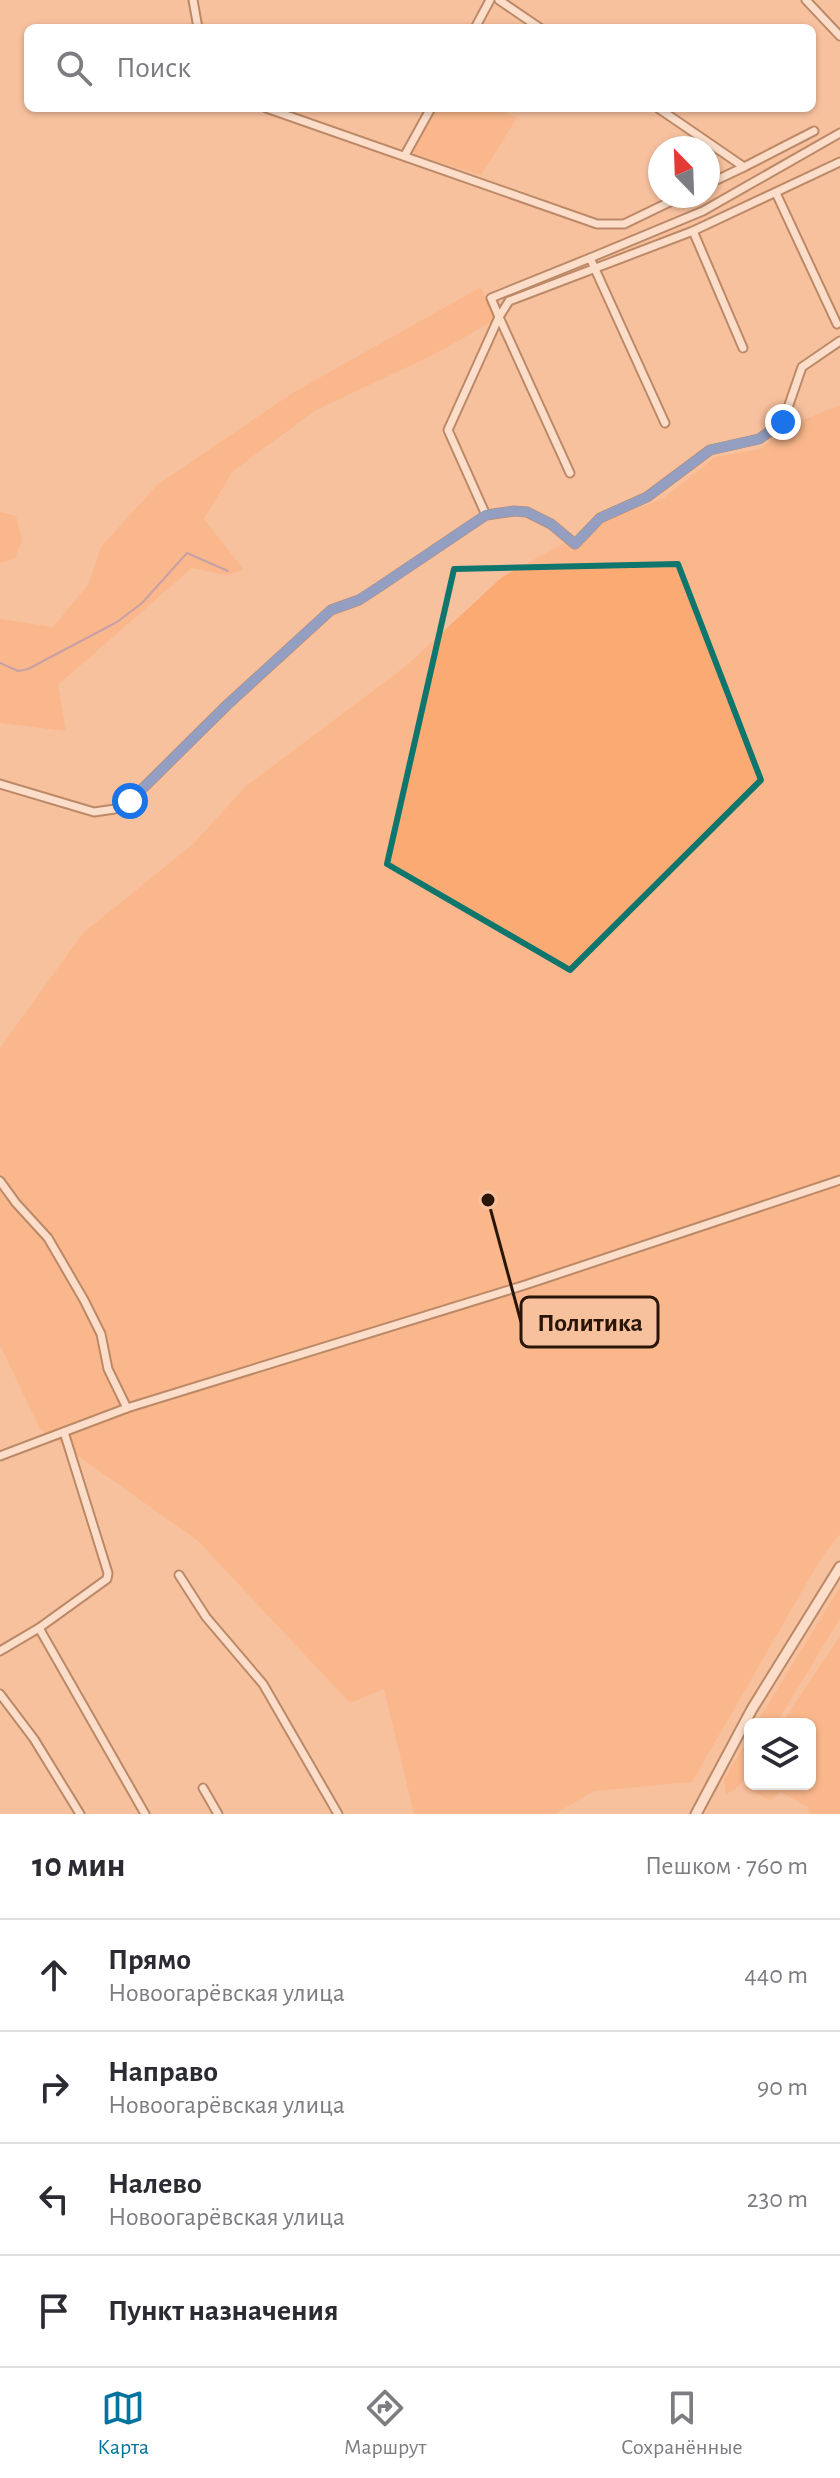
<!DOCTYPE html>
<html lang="ru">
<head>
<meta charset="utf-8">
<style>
  :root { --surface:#fff; --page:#f2f2f3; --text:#2b2b33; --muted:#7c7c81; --line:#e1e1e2; --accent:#04739e }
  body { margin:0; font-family:"Alegreya Sans",sans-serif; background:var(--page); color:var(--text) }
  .controls { position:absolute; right:24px; bottom:24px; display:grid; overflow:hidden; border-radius:12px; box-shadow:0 2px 6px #0004 }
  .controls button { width:72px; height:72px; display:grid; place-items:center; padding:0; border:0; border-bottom:2px solid var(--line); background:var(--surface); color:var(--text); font:40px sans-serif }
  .compass { position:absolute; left:648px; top:136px; width:72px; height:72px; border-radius:50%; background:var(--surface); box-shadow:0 2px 6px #0004; rotate:337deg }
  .stop { position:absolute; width:24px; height:24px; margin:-18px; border:6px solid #1a73e8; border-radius:50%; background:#fff }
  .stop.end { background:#1a73e8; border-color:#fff; box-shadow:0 2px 8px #0008 }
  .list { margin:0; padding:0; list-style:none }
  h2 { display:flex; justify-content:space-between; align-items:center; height:104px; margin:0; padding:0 32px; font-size:34px }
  h2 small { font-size:26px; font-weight:400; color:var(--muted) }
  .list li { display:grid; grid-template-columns:52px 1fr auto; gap:24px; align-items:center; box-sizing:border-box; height:112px; padding:0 32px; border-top:2px solid var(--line) }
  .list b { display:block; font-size:30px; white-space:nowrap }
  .list p { margin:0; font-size:26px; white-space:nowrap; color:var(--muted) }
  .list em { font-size:26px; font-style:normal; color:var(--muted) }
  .icon { flex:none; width:44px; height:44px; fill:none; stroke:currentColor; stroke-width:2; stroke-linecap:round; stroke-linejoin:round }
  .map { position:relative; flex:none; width:840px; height:1814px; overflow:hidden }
  .search { position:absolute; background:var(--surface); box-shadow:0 2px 6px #0004; left:24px; right:24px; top:24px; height:88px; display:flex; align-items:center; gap:20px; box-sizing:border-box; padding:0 28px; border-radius:12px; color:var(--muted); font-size:30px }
  .sheet { height:552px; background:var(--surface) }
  nav { display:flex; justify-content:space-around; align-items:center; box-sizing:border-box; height:112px; border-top:2px solid var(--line); background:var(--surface); font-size:22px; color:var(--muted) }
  nav a { display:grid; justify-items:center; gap:4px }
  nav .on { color:var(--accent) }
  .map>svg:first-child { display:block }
  .green { fill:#fbaa74 }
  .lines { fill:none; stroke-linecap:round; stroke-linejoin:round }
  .stream { stroke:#8d79b0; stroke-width:2 }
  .minor-casing { stroke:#744525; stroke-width:11 }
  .major-casing { stroke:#744525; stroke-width:13 }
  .minor { stroke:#fff; stroke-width:7 }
  .major { stroke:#fff; stroke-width:9 }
  .route { stroke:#1a73e8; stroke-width:10 }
  .marked { fill:none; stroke:#0f766e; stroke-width:6; stroke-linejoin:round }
  .leader { fill:none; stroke:#2a1609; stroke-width:3 }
  .callout-dot { fill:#2a1609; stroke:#f8c19e; stroke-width:3 }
  .callout { fill:#f8c19e; stroke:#2a1609; stroke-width:3 }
  .callout-label { font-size:26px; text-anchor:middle; font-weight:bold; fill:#2a1609 }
</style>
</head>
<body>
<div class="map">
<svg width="840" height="1814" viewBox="0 0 840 1814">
  <rect width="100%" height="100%" fill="#f8c19e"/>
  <!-- green -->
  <g class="green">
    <polygon points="436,108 498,108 517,118 481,175 418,156 413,153 414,147"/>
    <polygon points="481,287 495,320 431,356 316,410 233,471 204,519 244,570 226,575 192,568 58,685 66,731 0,723 0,619 53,627 88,585 101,547 157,485 294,392"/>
    <polygon points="840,405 840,1534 820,1560 692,1782 594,1791 555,1814 414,1814 384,1689 350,1703 197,1540 40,1429 0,1345 0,1048 83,933 193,844 246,786 406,666 502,577 607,520 664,498 715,457 759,449 805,419"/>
    <polygon points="0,512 16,516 22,540 15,558 0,563"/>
    <polygon points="840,1587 840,1618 776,1724 756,1724"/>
    <polygon points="840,1636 840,1814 809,1814 808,1807 781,1792 770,1800 745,1788 750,1779 750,1784 810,1784 810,1724 781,1724"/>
    <path d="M750,1735C750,1759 753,1782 726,1794L724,1780Z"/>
  </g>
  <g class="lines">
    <!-- stream -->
    <polyline class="stream" points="0,663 18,671 28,669 117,622 142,603 187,553 228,571"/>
    <!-- minor casing -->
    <g class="minor-casing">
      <g id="minor">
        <polyline points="193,0 198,28"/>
        <polyline points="499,0 540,28"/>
        <polyline points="806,0 840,36"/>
        <polyline points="475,28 490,0"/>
        <polyline points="266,108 597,224 624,224 682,196"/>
        <polyline points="658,108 744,167 814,131"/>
        <polyline points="405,155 431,108"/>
        <polyline points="708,184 744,167"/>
        <polyline points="776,193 837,324"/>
        <polyline points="693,231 743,348"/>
        <polyline points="499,317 509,301 693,231 840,162"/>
        <polyline points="499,317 491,298 590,258"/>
        <polyline points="665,423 590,258 703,211 840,133"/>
        <polyline points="486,515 448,430 499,317 570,473"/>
        <polyline points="0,784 94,812 115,809 130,801 227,705 331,610 359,600 379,587 486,515 514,511 527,512 551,524 575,544 600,518 647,497 710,450 759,439 783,422 802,367 840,341"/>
        <polyline points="0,1181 16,1203 48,1238 84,1300 101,1334 108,1369 127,1408"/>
        <polyline points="0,1456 127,1408 525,1285 840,1180"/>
        <polyline points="179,1575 206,1617 263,1684 338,1814"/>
        <polyline points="39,1628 145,1814"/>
        <polyline points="0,1651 39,1628 107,1579 108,1573 64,1432"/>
        <polyline points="0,1694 34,1739 80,1814"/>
        <polyline points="203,1788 218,1814"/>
      </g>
    </g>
    <!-- major casing -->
    <g class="major-casing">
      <polyline id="major" points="696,1814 752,1709 840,1567"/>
    </g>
    <!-- minor -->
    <use href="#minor" class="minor"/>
    <!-- major -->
    <use href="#major" class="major"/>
  </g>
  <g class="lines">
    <!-- route -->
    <polyline class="route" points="130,801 227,705 331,610 359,600 379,587 486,515 514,511 527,512 551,524 575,544 600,518 647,497 710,450 759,439 783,422"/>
  </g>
  <!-- marked area -->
  <path d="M0 0H840V1814H0ZM678,564L761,780L570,970L387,864L454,569Z" fill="#f8c19e" fill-opacity=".55" fill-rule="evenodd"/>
  <path class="marked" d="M678,564L761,780L570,970L387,864L454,569Z"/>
  <!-- callouts -->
  <path class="leader" d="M488 1200L521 1322"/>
  <circle class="callout-dot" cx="488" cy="1200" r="8"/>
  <rect class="callout" x="521" y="1297" width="137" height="50" rx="8"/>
  <g class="callout-label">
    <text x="590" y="1331">Политика</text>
  </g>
</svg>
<div class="controls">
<button><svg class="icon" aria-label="layers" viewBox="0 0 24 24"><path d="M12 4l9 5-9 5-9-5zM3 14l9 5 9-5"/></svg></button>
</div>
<svg class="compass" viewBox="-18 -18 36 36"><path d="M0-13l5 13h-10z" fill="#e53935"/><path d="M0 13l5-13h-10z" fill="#7c7c81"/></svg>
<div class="stop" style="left:130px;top:801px"></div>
<div class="stop end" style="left:783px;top:422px"></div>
<div class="search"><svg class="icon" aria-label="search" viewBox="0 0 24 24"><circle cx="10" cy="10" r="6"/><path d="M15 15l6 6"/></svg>Поиск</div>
</div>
<section class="sheet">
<h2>10 мин<small>Пешком · 760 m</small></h2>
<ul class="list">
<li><svg class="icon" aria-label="ahead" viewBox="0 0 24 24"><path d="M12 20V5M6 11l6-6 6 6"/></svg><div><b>Прямо</b><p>Новоогарёвская улица</p></div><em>440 m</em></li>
<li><svg class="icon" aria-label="right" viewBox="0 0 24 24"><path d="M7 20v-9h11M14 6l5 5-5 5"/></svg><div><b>Направо</b><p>Новоогарёвская улица</p></div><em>90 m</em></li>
<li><svg class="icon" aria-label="left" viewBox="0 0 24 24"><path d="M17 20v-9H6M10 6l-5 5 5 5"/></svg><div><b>Налево</b><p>Новоогарёвская улица</p></div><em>230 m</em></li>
<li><svg class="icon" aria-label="arrive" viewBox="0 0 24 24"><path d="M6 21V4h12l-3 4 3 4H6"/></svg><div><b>Пункт назначения</b></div></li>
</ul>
</section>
<nav>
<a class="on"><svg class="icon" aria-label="map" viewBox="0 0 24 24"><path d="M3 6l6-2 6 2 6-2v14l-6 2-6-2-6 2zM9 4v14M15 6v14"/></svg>Карта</a>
<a><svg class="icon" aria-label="directions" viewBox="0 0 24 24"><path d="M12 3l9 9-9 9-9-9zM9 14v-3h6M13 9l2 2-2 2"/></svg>Маршрут</a>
<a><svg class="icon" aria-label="saved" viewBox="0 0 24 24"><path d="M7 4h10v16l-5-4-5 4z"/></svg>Сохранённые</a>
</nav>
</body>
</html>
